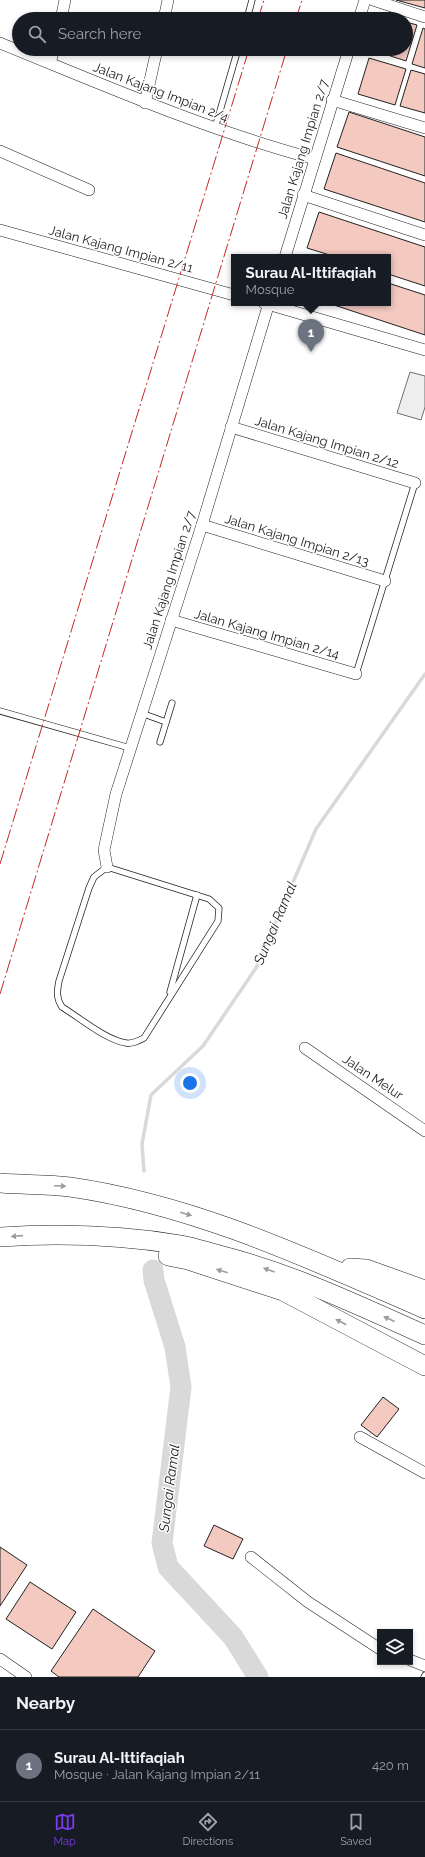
<!DOCTYPE html>
<html lang="en">
<head>
<meta charset="utf-8">
<style>
  :root { --surface:#171b24; --page:#20242c; --text:#f1f3f6; --muted:#9ea1a6; --line:#363941; --accent:#7c3aed }
  body { margin:0; font-family:Raleway,sans-serif; background:var(--page); color:var(--text) }
  .controls { position:absolute; right:12px; bottom:12px; display:grid; overflow:hidden; border-radius:0px; box-shadow:0 2px 6px #0003 }
  .controls button { width:36px; height:36px; display:grid; place-items:center; padding:0; border:0; border-bottom:1px solid var(--line); background:var(--surface); color:var(--text); font:20px sans-serif }
  .you { position:absolute; left:190px; top:1083px; width:14px; height:14px; margin:-10px; border:3px solid #fff; border-radius:50%; background:#1a73e8; box-shadow:0 0 0 6px #1a73e833 }
  .badge { display:grid; place-items:center; width:26px; height:26px; border-radius:50%; background:var(--accent); color:#fff; font-size:13px; font-weight:700 }
  .pin { position:absolute; translate:-50% -33px; filter:drop-shadow(0 1px 2px #0008) }
  .pin::after { content:''; position:absolute; top:21px; width:14px; height:12px; background:inherit; clip-path:polygon(0 0,100% 0,50% 100%) }
  .popup { position:absolute; left:231px; top:254px; width:160px; height:52px; box-sizing:border-box; display:grid; place-content:center; border-radius:0px; background:var(--surface); filter:drop-shadow(0 1px 3px #0005); font-size:13px; white-space:nowrap; color:var(--muted) }
  .popup b { font-size:15px; color:var(--text) }
  .popup::after { content:''; position:absolute; left:50%; top:100%; margin-left:-8px; border:8px solid transparent; border-top-color:var(--surface) }
  .list { margin:0; padding:0; list-style:none }
  h2 { display:flex; justify-content:space-between; align-items:center; height:52px; margin:0; padding:0 16px; font-size:17px }
  h2 small { font-size:13px; font-weight:400; color:var(--muted) }
  .list li { display:grid; grid-template-columns:26px 1fr auto; gap:12px; align-items:center; box-sizing:border-box; height:72px; padding:0 16px; border-top:1px solid var(--line) }
  .list b { display:block; font-size:15px; white-space:nowrap }
  .list p { margin:0; font-size:13px; white-space:nowrap; color:var(--muted) }
  .list em { font-size:13px; font-style:normal; color:var(--muted) }
  .icon { flex:none; width:22px; height:22px; fill:none; stroke:currentColor; stroke-width:2; stroke-linecap:round; stroke-linejoin:round }
  .map { position:relative; flex:none; width:425px; height:1677px; overflow:hidden }
  .search { position:absolute; background:var(--surface); box-shadow:0 2px 6px #0003; left:12px; right:12px; top:12px; height:44px; display:flex; align-items:center; gap:10px; box-sizing:border-box; padding:0 14px; border-radius:22px; color:var(--muted); font-size:15px }
  .sheet { height:124px; background:var(--surface) }
  nav { display:flex; justify-content:space-around; align-items:center; box-sizing:border-box; height:56px; border-top:1px solid var(--line); background:var(--surface); font-size:11px; color:var(--muted) }
  nav a { display:grid; justify-items:center; gap:2px }
  nav .on { color:var(--accent) }
  .map>svg:first-child { display:block }
  .green { fill:#eee; stroke:#6f6f6f }
  .lines { fill:none; stroke-linecap:round; stroke-linejoin:round }
  .stream { stroke:#d9d9d9; stroke-width:3.5 }
  .river { stroke:#d9d9d9; stroke-width:21 }
  .building { fill:#f3c9c0; stroke:#222 }
  .lane-casing { stroke:#222; stroke-width:7 }
  .street-casing { stroke:#222; stroke-width:12 }
  .highway-casing { stroke:#222; stroke-width:20 }
  .lane { stroke:#fff; stroke-width:5.5 }
  .street { stroke:#fff; stroke-width:11 }
  .highway { stroke:#fff; stroke-width:19 }
  .power { stroke:#c62828; stroke-width:1; stroke-dasharray:14 3 2 3; stroke-linecap:butt }
  .oneway { fill:#9c9c9c }
  .labels { text-anchor:middle; dominant-baseline:central; stroke-width:3; stroke-linejoin:round; paint-order:stroke }
  .street-label { font-size:13px; fill:#222; stroke:#fff }
  .water-label { font-size:14px; font-style:italic; fill:#222; stroke:#fff }
</style>
</head>
<body>
<div class="map">
<svg width="425" height="1677" viewBox="0 0 425 1677">
  <rect width="100%" height="100%" fill="#fff"/>
  <!-- green -->
  <polygon class="green" points="410,372 425,376 425,407 421,420 397,413"/>
  <g class="lines">
    <!-- stream -->
    <polyline class="stream" points="144,1171 142,1144 151,1095 203,1046 256,968 316,829 425,674"/>
    <!-- river -->
    <polyline class="river" points="153,1270 154,1280 175,1347 181,1387 162,1543 168,1567 233,1637 258,1677"/>
  </g>
  <!-- building -->
  <g class="building">
    <polygon points="396,0 425,0 425,8"/>
    <polygon points="380,14 397,19 379,19"/>
    <polygon points="406,22 417,25 406,61 369,49 406,49"/>
    <polygon points="423,28 425,29 425,68 412,64"/>
    <polygon points="369,58 406,69 395,105 358,94"/>
    <polygon points="411,70 425,74 425,113 400,106"/>
    <polygon points="349,112 425,137 425,176 337,147"/>
    <polygon points="336,153 425,183 425,222 324,189"/>
    <polygon points="319,212 425,247 425,286 388,274 388,257 336,257 307,248"/>
    <polygon points="388,283 425,295 425,335 328,303 388,303"/>
    <polygon points="383,1397 399,1409 377,1437 361,1425"/>
    <polygon points="214,1525 243,1539 233,1559 204,1546"/>
    <polygon points="0,1547 27,1565 0,1606"/>
    <polygon points="30,1582 76,1612 52,1649 6,1619"/>
    <polygon points="93,1609 155,1651 138,1677 59,1677 51,1671"/>
  </g>
  <g class="lines">
    <!-- lane casing -->
    <g class="lane-casing">
      <g id="lane">
        <polyline points="247,19 252,0"/>
        <polyline points="215,128 238,49"/>
        <polyline points="356,674 415,483"/>
        <polyline points="0,711 130,748"/>
        <polyline points="141,713 166,722"/>
        <polyline points="160,742 172,703"/>
        <path d="M107,867L209,899L219,908L218,921L144,1038C138,1041 133,1044 126,1043C106,1040 80,1018 62,1007C56,998 57,991 59,981L89,888L94,877Z"/>
        <polyline points="170,992 197,895"/>
        <polyline points="424,1677 425,1675"/>
      </g>
    </g>
    <!-- street casing -->
    <g class="street-casing">
      <g id="street">
        <polyline points="373,0 425,17"/>
        <polyline points="61,19 65,0"/>
        <polyline points="164,19 168,0"/>
        <polyline points="359,19 365,0"/>
        <path d="M0,43C104,85 206,130 315,159"/>
        <polyline points="50,63 54,49"/>
        <polyline points="332,100 425,128"/>
        <polyline points="145,103 157,49"/>
        <polyline points="0,151 89,190"/>
        <polyline points="303,195 425,235"/>
        <polyline points="0,230 234,295"/>
        <polyline points="285,257 349,49"/>
        <polyline points="264,303 425,350"/>
        <polyline points="231,427 415,483"/>
        <polyline points="202,525 385,581"/>
        <polyline points="171,620 356,674"/>
        <polyline points="107,867 104,850 116,794 202,525 269,303"/>
        <polyline points="305,1048 425,1131"/>
        <polyline points="360,1437 425,1473"/>
        <polyline points="251,1557 308,1602 380,1649"/>
        <polyline points="0,1659 26,1677"/>
        <polyline points="410,1660 425,1666"/>
      </g>
    </g>
    <!-- highway casing -->
    <g class="highway-casing">
      <g id="highway">
        <path d="M0,1183C23,1185 47,1184 70,1187C195,1205 310,1259 425,1309"/>
        <path d="M0,1237C61,1233 120,1235 181,1245C194,1247 207,1252 219,1255C291,1273 358,1305 425,1335"/>
        <polyline points="168,1256 188,1260 283,1291 425,1366"/>
        <polyline points="350,1268 366,1269 425,1290"/>
      </g>
    </g>
    <!-- lane -->
    <use href="#lane" class="lane"/>
    <!-- street -->
    <use href="#street" class="street"/>
    <!-- highway -->
    <use href="#highway" class="highway"/>
    <!-- power -->
    <g class="power">
      <polyline points="258,19 264,0"/>
      <polyline points="296,19 302,0"/>
      <polyline points="0,864 249,49"/>
      <polyline points="0,994 287,49"/>
    </g>
  </g>
  <!-- one-way arrows -->
  <defs><path id="oneway-solid" d="M-6-.8H1V-3.2L6.5 0L1 3.2V.8H-6Z"/></defs>
  <g class="oneway">
    <use href="#oneway-solid" transform="translate(60 1186) rotate(3)"/>
    <use href="#oneway-solid" transform="translate(186 1214) rotate(16)"/>
    <use href="#oneway-solid" transform="translate(17 1236) rotate(176)"/>
    <use href="#oneway-solid" transform="translate(269 1270) rotate(-160)"/>
    <use href="#oneway-solid" transform="translate(222 1271) rotate(-162)"/>
    <use href="#oneway-solid" transform="translate(389 1319) rotate(-156)"/>
    <use href="#oneway-solid" transform="translate(341 1322) rotate(-152)"/>
  </g>
  <g class="labels">
    <!-- street labels -->
    <g class="street-label">
      <text transform="translate(161 92) rotate(21)">Jalan Kajang Impian 2/4</text>
      <text transform="translate(303 149) rotate(-73)">Jalan Kajang Impian 2/7</text>
      <text transform="translate(121 249) rotate(15)">Jalan Kajang Impian 2/11</text>
      <text transform="translate(327 442) rotate(17)">Jalan Kajang Impian 2/12</text>
      <text transform="translate(297 540) rotate(17)">Jalan Kajang Impian 2/13</text>
      <text transform="translate(169 580) rotate(-72)">Jalan Kajang Impian 2/7</text>
      <text transform="translate(267 634) rotate(16)">Jalan Kajang Impian 2/14</text>
      <text transform="translate(373 1077) rotate(34)">Jalan Melur</text>
    </g>
    <!-- water labels -->
    <g class="water-label">
      <text transform="translate(275 923) rotate(-67)">Sungai Ramal</text>
      <text transform="translate(169 1488) rotate(-83)">Sungai Ramal</text>
    </g>
  </g>
</svg>
<div class="controls">
<button><svg class="icon" aria-label="layers" viewBox="0 0 24 24"><path d="M12 4l9 5-9 5-9-5zM3 14l9 5 9-5"/></svg></button>
</div>
<div class="you"></div>
<div class="pin badge" style="left:311px;top:352px;background:#6b7280">1</div>
<div class="popup"><b>Surau Al-Ittifaqiah</b>Mosque</div>
<div class="search"><svg class="icon" aria-label="search" viewBox="0 0 24 24"><circle cx="10" cy="10" r="6"/><path d="M15 15l6 6"/></svg>Search here</div>
</div>
<section class="sheet">
<h2>Nearby<small></small></h2>
<ul class="list">
<li><span class="badge" style="background:#6b7280">1</span><div><b>Surau Al-Ittifaqiah</b><p>Mosque · Jalan Kajang Impian 2/11</p></div><em>420 m</em></li>
</ul>
</section>
<nav>
<a class="on"><svg class="icon" aria-label="map" viewBox="0 0 24 24"><path d="M3 6l6-2 6 2 6-2v14l-6 2-6-2-6 2zM9 4v14M15 6v14"/></svg>Map</a>
<a><svg class="icon" aria-label="directions" viewBox="0 0 24 24"><path d="M12 3l9 9-9 9-9-9zM9 14v-3h6M13 9l2 2-2 2"/></svg>Directions</a>
<a><svg class="icon" aria-label="saved" viewBox="0 0 24 24"><path d="M7 4h10v16l-5-4-5 4z"/></svg>Saved</a>
</nav>
</body>
</html>
